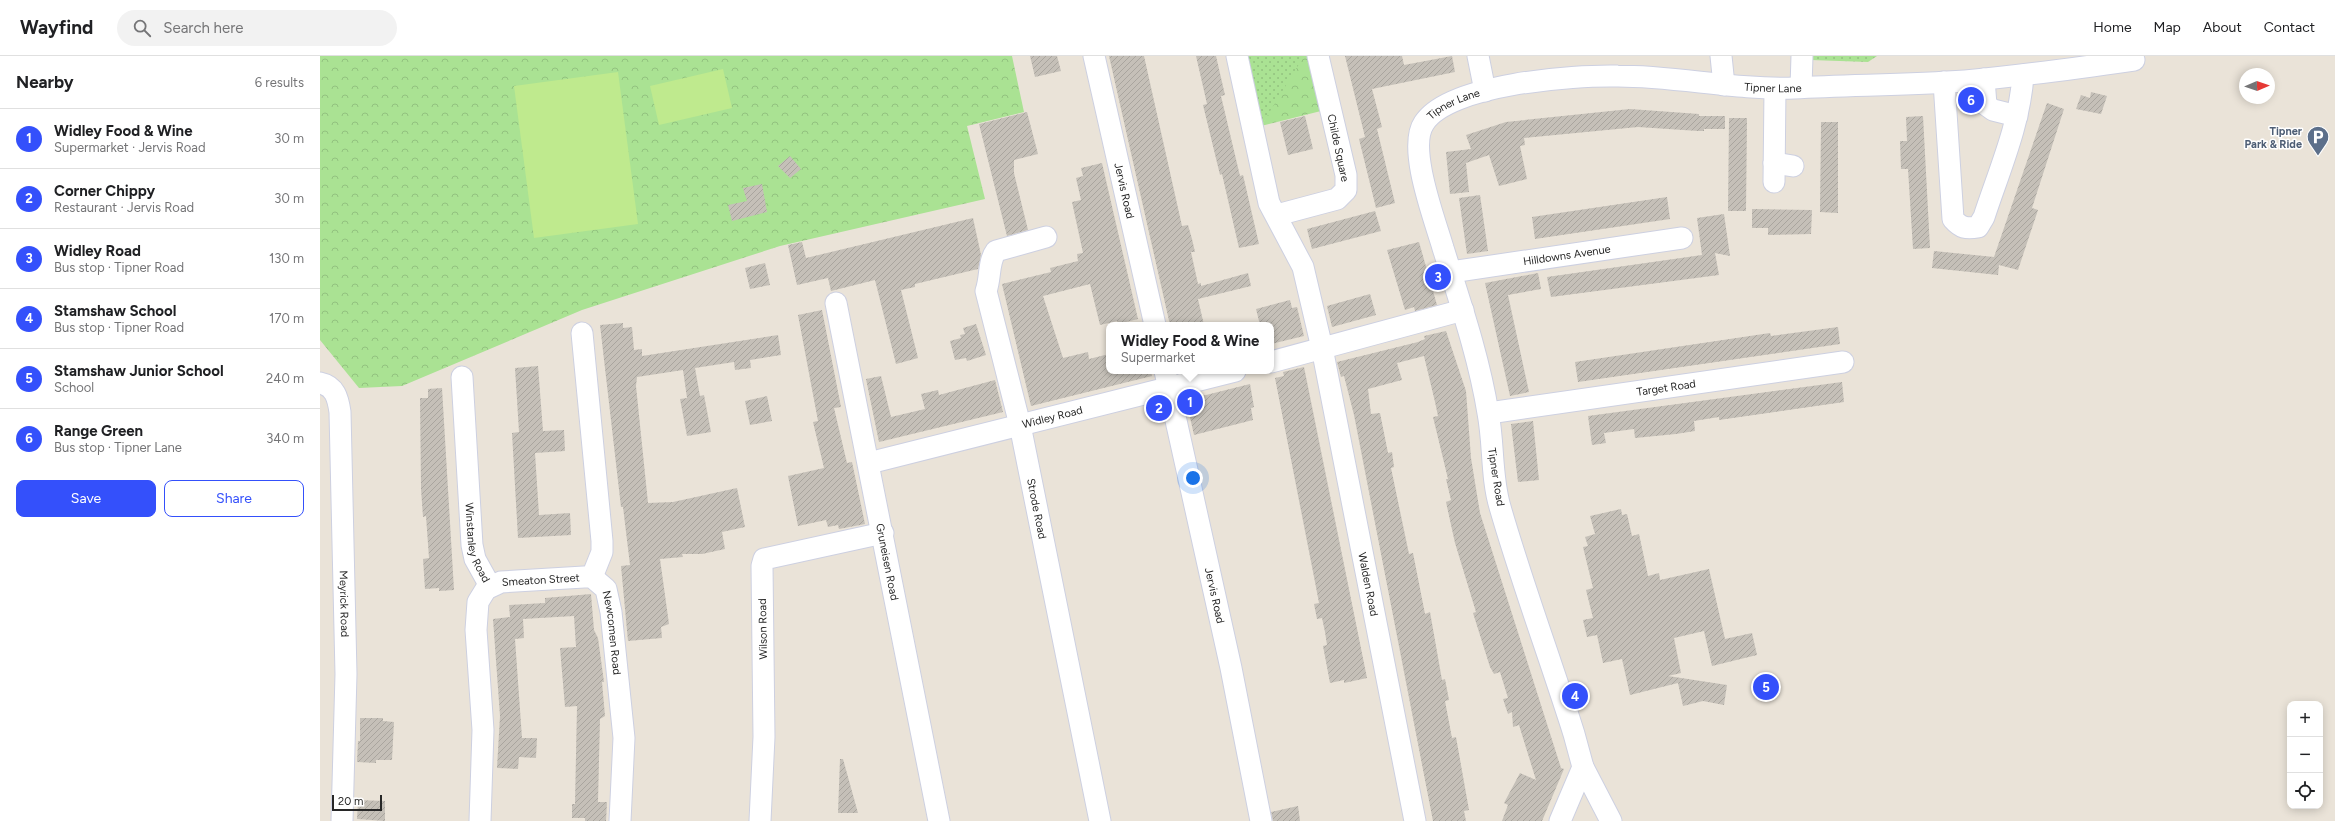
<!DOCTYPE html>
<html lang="en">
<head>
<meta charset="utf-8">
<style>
  :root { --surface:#fff; --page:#f2f2f2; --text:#202124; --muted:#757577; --line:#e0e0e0; --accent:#3450fb }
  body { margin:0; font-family:Figtree,sans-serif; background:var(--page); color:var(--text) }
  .controls { position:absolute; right:12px; bottom:12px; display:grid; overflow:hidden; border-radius:8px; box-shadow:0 2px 10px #0003 }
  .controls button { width:36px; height:36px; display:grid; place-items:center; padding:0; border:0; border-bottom:1px solid var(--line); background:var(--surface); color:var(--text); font:20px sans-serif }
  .compass { position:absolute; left:1919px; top:12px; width:36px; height:36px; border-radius:50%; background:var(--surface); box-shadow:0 2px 10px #0003; rotate:88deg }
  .scale { position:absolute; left:12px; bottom:10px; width:50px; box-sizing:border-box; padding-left:4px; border:2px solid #272727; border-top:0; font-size:11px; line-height:14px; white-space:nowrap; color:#272727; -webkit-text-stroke:3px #fff; paint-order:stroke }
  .you { position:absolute; left:873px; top:422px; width:14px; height:14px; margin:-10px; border:3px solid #fff; border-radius:50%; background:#1a73e8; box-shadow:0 0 0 6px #1a73e833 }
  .badge { display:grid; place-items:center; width:26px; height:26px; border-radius:50%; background:var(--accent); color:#fff; font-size:13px; font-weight:700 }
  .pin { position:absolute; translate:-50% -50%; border:2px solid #fff; box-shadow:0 1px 4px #0006 }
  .popup { position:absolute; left:786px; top:266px; width:168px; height:52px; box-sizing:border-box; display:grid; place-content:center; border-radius:8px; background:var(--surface); filter:drop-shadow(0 1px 3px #0005); font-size:13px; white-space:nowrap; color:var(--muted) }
  .popup b { font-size:15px; color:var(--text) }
  .popup::after { content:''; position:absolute; left:50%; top:100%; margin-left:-8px; border:8px solid transparent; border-top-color:var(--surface) }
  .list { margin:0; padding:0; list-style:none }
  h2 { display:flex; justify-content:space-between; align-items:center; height:52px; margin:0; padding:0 16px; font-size:17px }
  h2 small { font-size:13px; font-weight:400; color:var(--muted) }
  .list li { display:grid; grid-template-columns:26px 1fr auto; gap:12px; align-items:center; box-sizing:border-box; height:60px; padding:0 16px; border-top:1px solid var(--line) }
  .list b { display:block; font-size:15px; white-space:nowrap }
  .list p { margin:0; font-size:13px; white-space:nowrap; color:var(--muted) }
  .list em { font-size:13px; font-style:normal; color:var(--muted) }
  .actions { display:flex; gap:8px; padding:12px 16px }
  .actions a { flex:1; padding:9px 0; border:1px solid var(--accent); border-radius:8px; text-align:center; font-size:14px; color:var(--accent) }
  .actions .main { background:var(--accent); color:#fff }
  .icon { flex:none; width:22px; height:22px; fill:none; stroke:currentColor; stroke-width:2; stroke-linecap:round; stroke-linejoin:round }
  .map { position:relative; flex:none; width:2015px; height:765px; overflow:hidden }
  header { display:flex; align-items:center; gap:24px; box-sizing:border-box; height:56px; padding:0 20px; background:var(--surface); border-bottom:1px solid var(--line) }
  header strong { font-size:19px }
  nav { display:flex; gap:22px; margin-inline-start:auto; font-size:14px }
  .search { width:280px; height:36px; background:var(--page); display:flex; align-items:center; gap:10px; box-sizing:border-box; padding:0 14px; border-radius:22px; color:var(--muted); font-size:15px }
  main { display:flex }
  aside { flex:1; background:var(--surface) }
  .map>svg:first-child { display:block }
  .grass { fill:url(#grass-dots) }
  .park { fill:url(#park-crowns) }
  .pitch { fill:#bfea8e }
  .building { fill:url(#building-hatch) }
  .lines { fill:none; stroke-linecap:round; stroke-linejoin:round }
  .minor-casing { stroke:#cdd0e1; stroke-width:23 }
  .minor { stroke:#fff; stroke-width:21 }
  .labels { text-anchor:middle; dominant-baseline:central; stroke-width:3; stroke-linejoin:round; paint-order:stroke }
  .street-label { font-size:11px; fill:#272727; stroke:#fff }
  .service-label { font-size:11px; font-weight:bold; fill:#4e5e75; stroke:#fff; text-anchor:end }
</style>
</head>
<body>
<header>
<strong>Wayfind</strong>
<div class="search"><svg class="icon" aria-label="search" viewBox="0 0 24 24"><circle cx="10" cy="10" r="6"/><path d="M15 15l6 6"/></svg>Search here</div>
<nav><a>Home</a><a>Map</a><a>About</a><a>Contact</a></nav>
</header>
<main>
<aside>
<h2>Nearby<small>6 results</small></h2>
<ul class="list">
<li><span class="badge">1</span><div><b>Widley Food &amp; Wine</b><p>Supermarket · Jervis Road</p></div><em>30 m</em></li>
<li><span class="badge">2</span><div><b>Corner Chippy</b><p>Restaurant · Jervis Road</p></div><em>30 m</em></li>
<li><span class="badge">3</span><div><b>Widley Road</b><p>Bus stop · Tipner Road</p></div><em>130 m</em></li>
<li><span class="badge">4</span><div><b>Stamshaw School</b><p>Bus stop · Tipner Road</p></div><em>170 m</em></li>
<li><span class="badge">5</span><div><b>Stamshaw Junior School</b><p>School</p></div><em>240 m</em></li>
<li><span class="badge">6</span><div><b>Range Green</b><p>Bus stop · Tipner Lane</p></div><em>340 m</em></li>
</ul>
<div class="actions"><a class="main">Save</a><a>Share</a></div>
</aside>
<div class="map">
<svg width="2015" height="765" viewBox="0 0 2015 765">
  <defs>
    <pattern id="grass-dots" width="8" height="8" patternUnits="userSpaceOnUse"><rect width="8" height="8" fill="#aae293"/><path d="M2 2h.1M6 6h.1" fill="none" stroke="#92c27f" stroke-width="1.8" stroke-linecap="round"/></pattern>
    <pattern id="park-crowns" width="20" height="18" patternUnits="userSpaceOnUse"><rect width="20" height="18" fill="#aae293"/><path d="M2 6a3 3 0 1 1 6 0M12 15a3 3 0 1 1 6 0" fill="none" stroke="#92c27f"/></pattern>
    <pattern id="building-hatch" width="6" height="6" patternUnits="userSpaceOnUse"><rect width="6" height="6" fill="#c5c0b8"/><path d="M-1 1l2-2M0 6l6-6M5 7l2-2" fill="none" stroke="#a9a59e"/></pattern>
  </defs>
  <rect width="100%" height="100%" fill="#eae3d8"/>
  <!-- grass -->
  <g class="grass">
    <polygon points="924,0 989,0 941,70"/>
    <polygon points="1492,0 1557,0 1548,6 1491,4"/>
  </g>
  <!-- park -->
  <g class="park">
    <polygon points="0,0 692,0 704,56 647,70 665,143 460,190 262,254 82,330 39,332 0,284"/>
    <polygon points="984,0 989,0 1001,55 941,70"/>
  </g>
  <!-- pitch -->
  <g class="pitch">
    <polygon points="403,13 412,52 339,69 330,30"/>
    <polygon points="298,16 318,168 214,182 194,30"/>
  </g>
  <!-- building -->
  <g class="building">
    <polygon points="710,0 737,0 741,15 715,21"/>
    <polygon points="789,0 824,0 862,170 868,169 872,183 875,196 871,196 878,228 881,227 881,230 928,217 931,230 878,243 884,269 850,269"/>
    <polygon points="876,0 896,0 905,39 901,40 920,120 923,119 939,188 919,192 902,118 900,119 883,49 887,48"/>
    <polygon points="1025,0 1082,0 1084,9 1132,0 1135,16 1052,33 1062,71 1057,73 1075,147 1056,152 1039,83 1045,81"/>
    <polygon points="1771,36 1787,40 1781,58 1756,53 1761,39 1770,42"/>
    <polygon points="1727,47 1744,53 1712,152 1718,154 1698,214 1679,209 1678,219 1612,212 1614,195 1674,201"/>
    <polygon points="1310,53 1379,58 1379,60 1405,60 1405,73 1384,73 1384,75 1378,75 1318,71 1204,82 1205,89 1200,90 1207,123 1179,130 1169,99 1146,107 1149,136 1130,138 1126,96 1151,93 1146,79 1186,66"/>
    <polygon points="707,56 718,98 694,104 694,117 708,174 687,180 659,68"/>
    <polygon points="985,60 993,93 968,99 960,66"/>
    <polygon points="1603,60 1610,192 1593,193 1588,113 1581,113 1580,85 1587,85 1586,61"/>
    <polygon points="1409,62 1427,62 1426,155 1408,155"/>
    <polygon points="1501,66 1518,66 1518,157 1500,156"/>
    <polygon points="470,100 481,113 470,122 458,110"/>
    <polygon points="782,107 818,263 798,268 797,265 780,269 770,228 723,240 743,302 768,296 769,303 789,298 789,315 831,315 832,320 711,350 682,228 731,216 730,212 758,205 757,198 763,197 752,146 761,144 756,122 763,120 761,112"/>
    <polygon points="442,128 447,156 412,165 408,149 427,145 423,132"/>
    <polygon points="1160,139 1168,195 1147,198 1139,142"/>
    <polygon points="1347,141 1350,163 1215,183 1212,161"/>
    <polygon points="1432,153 1492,154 1491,178 1448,179 1448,172 1432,172"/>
    <polygon points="1055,155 1061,175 992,193 987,173"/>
    <polygon points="1404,158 1410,200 1395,197 1399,219 1231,241 1227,221 1382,199 1377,162"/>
    <polygon points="653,162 661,199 658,213 595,228 595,231 581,234 598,302 576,308 555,224 511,235 508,222 477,229 468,189 482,186 486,202"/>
    <polygon points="1099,186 1117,249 1095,255 1094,251 1085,254 1067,194"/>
    <polygon points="445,207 450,229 430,233 425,212"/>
    <polygon points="1218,217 1221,233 1188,239 1209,336 1190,340 1165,227"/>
    <polygon points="1050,238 1056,259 1012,271 1007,250"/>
    <polygon points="970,244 972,252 977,251 984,280 951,288 951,269 940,269 936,253"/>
    <polygon points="502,254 521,351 514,352 527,407 532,406 545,468 519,473 518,469 508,471 506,464 478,470 468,420 504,412 493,366 498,365 478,259"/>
    <polygon points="303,267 303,272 312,271 314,294 322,293 322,300 458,279 461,299 430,304 431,312 415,314 414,306 375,312 380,340 384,339 391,376 367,380 360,343 367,342 363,314 317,321 316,330 328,447 353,446 417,432 425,471 402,476 405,493 382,498 362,498 363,501 340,503 349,568 341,571 342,582 308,585 301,510 310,509 303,451 301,451 280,269"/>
    <polygon points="656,268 666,299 647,305 646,302 635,304 630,285 641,282 640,279 645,278 643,272"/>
    <polygon points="1518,271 1520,288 1258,326 1255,306 1450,277 1451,280"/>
    <polygon points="1126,275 1146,335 1151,402 1160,457 1241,712 1244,713 1222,765 1182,765 1188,749 1184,747 1200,717 1216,724 1199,669 1193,671 1192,656 1188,658 1183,643 1188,642 1180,616 1174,618 1170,611 1153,557 1156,556 1135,487 1126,446 1131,444 1126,423 1128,423 1113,361 1118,360 1115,346 1104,300 1077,307 1082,324 1048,333 1051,358 1060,357 1068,397 1072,396 1074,411 1071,412 1089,498 1093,497 1105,558 1110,556 1122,624 1125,623 1129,644 1125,645 1132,682 1136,681 1149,754 1144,755 1146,765 1113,765 1034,359 1024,320 1021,321 1017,306 1098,286 1105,283 1104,280"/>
    <polygon points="218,310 223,375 244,374 245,395 215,397 219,459 250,457 251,479 198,482 192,377 199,376 195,312"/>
    <polygon points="984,311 1047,622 1024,627 1024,624 1010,627 1003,590 1007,589 1005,576 1002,562 997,563 994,548 999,547 995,526 955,322 964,320 963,316"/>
    <polygon points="561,320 571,361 605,353 601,338 618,334 619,339 675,324 683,356 559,386 546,323"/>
    <polygon points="1522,326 1524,346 1399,364 1399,361 1374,365 1375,375 1356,378 1315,382 1314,373 1284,377 1286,387 1272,389 1268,360"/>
    <polygon points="930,328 934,351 931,352 933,364 874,379 866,344"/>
    <polygon points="122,332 134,534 119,535 119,532 105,533 103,503 109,502 106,460 103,461 101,433 100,342 108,342 108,333"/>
    <polygon points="447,340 452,365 430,369 425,345"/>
    <polygon points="1213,365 1219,424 1198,426 1191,368"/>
    <polygon points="1301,453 1302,459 1307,458 1312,480 1319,478 1328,520 1339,517 1340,524 1389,513 1405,583 1432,577 1437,599 1392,610 1384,575 1354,582 1361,617 1348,620 1407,629 1404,649 1383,645 1363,650 1358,627 1310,639 1302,603 1283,607 1277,579 1267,581 1263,564 1273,562 1266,534 1273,532 1263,491 1268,490 1265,481 1275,478 1270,460"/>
    <polygon points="271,538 274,574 278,582 284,626 282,626 285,660 280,663 278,746 287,746 286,765 265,765 265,762 252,762 252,748 255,748 257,650 245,651 240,592 256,591 254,560 203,563 204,582 195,583 202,682 217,682 216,702 199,701 198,713 177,712 180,660 173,563 190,561 189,549 225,547 225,542"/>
    <polygon points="40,662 63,662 63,665 74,666 72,704 56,704 56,707 37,706 38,685 40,685"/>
    <polygon points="520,703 523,703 538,757 518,757"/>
    <polygon points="38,744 65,745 65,765 37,763"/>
    <polygon points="978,750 980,765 953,765 951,756"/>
  </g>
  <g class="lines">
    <!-- minor casing -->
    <g class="minor-casing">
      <g id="minor">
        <path id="s1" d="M774,0L835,269"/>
        <path id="s2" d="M917,0L949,147L983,211L1002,292L1095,765"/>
        <polyline points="1158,0 1165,35"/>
        <polyline points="1401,0 1404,29"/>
        <polyline points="1664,23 1666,49 1673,54 1697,60"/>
        <path d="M1624,26L1633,163C1641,172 1646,173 1658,171L1664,161C1679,115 1700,68 1703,19"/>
        <polyline points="1481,31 1482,0"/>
        <polyline points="1454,107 1473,110"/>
        <polyline points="1454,126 1455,33"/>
        <polyline points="957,159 1017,143 1026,134 1026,119 998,0"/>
        <path id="s3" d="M726,181L676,195C668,206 671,221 666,235L700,369L780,765"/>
        <path id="s4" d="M1131,216L1362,182"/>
        <path id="s5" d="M516,247L619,765"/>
        <polyline points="262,277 282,485 282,496 272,521"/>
        <polyline points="951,306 1143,254"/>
        <path id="s6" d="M845,315L911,612L941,765"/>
        <path id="s7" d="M142,321L152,489L155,503L170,530"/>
        <path id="s8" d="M0,327C15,330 18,342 20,356L26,618L22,765"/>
        <path id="s9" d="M1169,357L1523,306"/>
        <path id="s10" d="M549,407L915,315"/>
        <path id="s11" d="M160,765L163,674L156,574L158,546L166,533L181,526L264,521H272L286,533L291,556L304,682L300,765"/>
        <polyline points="440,765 444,681 442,510 444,503 563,477"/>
        <polyline points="1240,765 1263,711"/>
        <path id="s12" d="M1291,765L1263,711L1254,678C1230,602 1202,527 1180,451C1171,421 1174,388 1168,357C1159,301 1140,246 1123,192C1115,164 1087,92 1104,67C1129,28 1253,19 1298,20C1357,20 1415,34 1474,32C1531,29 1588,29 1645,25C1701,20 1758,12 1814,4"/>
      </g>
    </g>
    <!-- minor -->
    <use href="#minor" class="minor"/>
  </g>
  <!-- icons -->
  <defs>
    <g id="parking-pin" transform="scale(1.15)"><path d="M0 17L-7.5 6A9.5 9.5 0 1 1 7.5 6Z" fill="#5c6f8a" stroke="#fff"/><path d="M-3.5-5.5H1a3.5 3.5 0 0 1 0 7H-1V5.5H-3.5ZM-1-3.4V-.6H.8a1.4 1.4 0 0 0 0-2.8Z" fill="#fff"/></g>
  </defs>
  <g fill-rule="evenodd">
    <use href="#parking-pin" x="1998" y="81"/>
  </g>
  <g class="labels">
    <!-- street labels -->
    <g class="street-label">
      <text stroke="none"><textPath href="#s12" startOffset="1089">Tipner Lane</textPath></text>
      <text stroke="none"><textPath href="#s12" startOffset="765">Tipner Lane</textPath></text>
      <text transform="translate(1018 92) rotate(78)">Childe Square</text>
      <text stroke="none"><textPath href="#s1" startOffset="138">Jervis Road</textPath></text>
      <text stroke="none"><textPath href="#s4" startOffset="117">Hilldowns Avenue</textPath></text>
      <text stroke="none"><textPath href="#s9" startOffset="179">Target Road</textPath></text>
      <text stroke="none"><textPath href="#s10" startOffset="189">Widley Road</textPath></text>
      <text transform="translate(1176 421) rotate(81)">Tipner Road</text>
      <text stroke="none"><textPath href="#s3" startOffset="317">Strode Road</textPath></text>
      <text stroke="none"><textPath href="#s7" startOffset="167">Winstanley Road</textPath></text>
      <text stroke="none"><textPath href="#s5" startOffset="264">Gruneisen Road</textPath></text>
      <text stroke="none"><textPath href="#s11" startOffset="291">Smeaton Street</textPath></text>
      <text stroke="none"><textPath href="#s2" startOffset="547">Walden Road</textPath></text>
      <text stroke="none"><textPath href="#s6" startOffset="230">Jervis Road</textPath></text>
      <text stroke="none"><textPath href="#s8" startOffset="230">Meyrick Road</textPath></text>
      <text transform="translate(443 573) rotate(-91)">Wilson Road</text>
      <text stroke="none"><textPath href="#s11" startOffset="405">Newcomen Road</textPath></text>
    </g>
    <!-- service labels -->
    <g class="service-label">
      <text x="1982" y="75">Tipner<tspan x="1982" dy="13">Park &amp; Ride</tspan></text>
    </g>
  </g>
</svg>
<div class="controls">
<button>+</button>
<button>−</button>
<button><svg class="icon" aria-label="locate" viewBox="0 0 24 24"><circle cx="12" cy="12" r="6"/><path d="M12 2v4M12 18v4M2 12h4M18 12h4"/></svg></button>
</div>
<svg class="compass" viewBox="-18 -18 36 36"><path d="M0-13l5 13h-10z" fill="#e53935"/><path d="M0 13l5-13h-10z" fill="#757577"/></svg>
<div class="scale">20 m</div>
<div class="you"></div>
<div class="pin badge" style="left:870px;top:346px">1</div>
<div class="popup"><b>Widley Food &amp; Wine</b>Supermarket</div>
<div class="pin badge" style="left:839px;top:352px">2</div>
<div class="pin badge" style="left:1118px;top:221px">3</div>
<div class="pin badge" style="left:1255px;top:640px">4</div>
<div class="pin badge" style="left:1446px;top:631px">5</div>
<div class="pin badge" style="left:1651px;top:44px">6</div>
</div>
</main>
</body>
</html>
